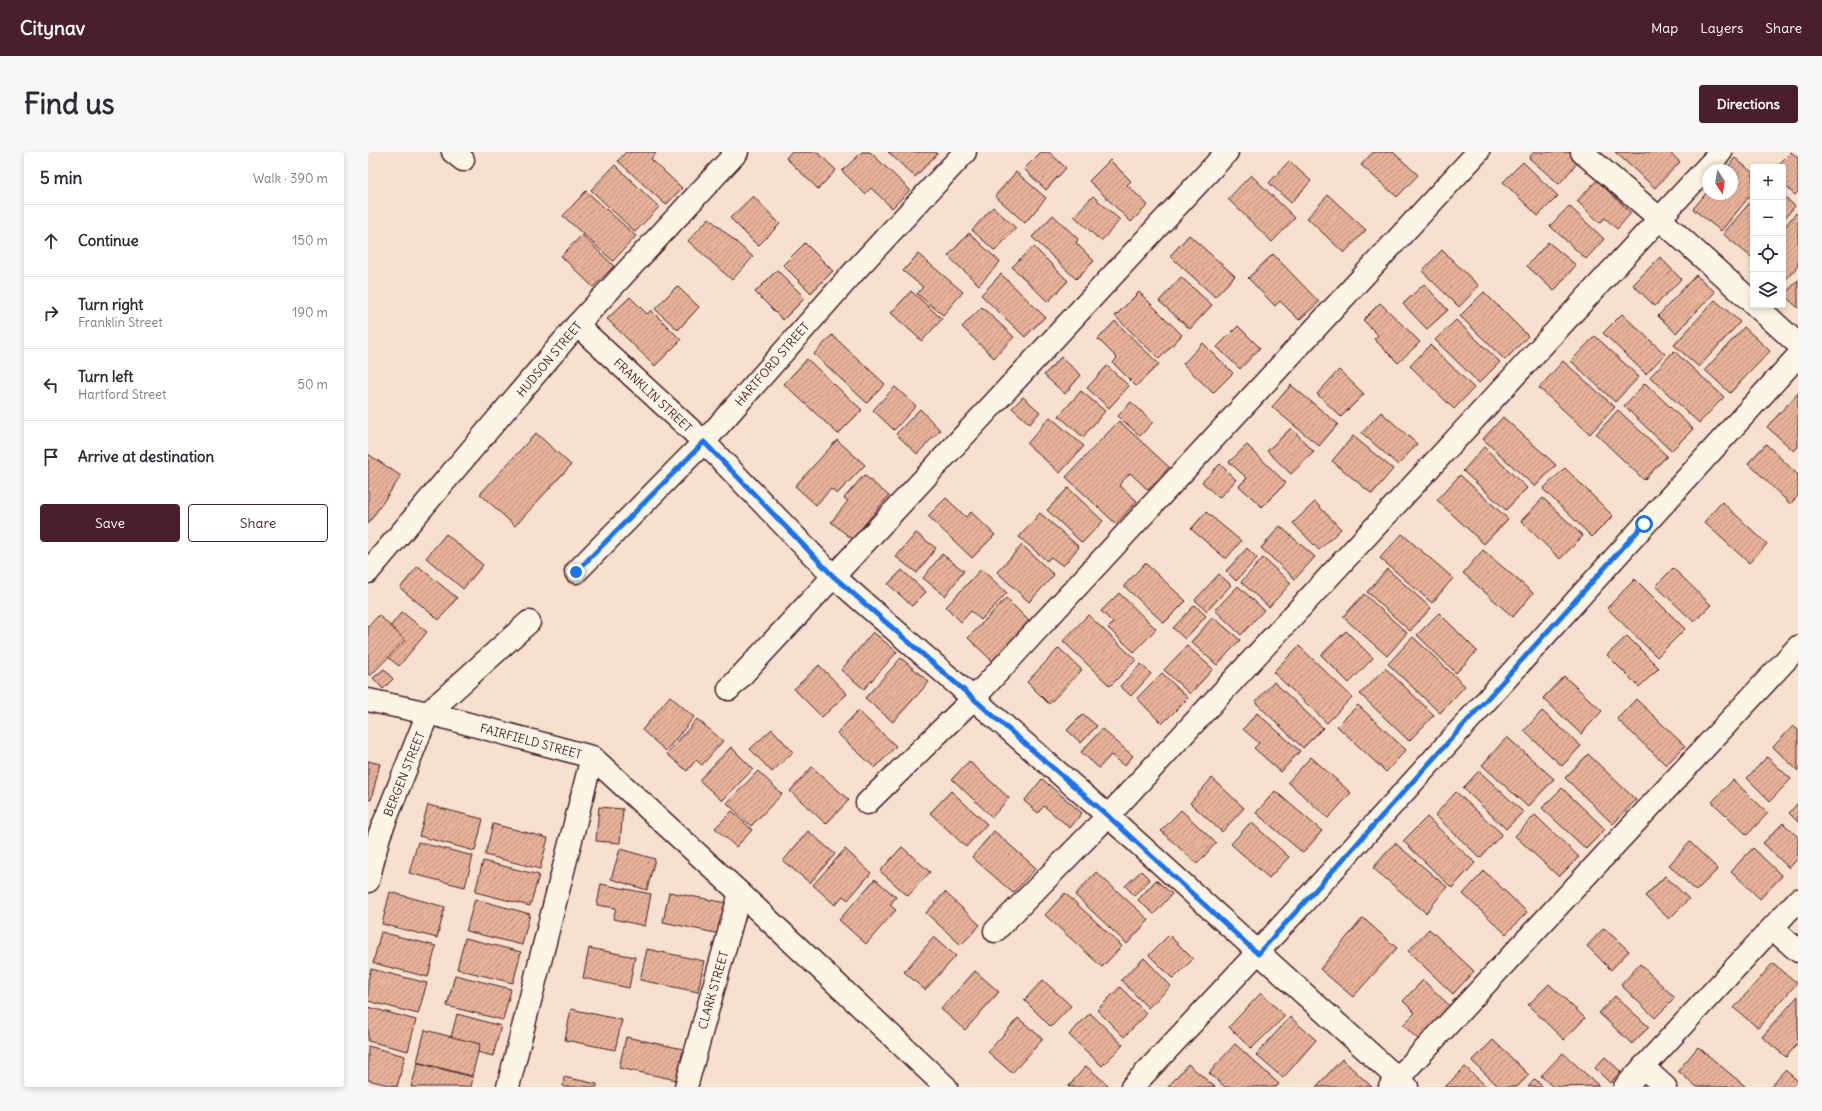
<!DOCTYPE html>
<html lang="en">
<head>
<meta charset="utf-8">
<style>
  :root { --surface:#fff; --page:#f7f7f7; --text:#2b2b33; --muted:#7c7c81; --line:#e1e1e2; --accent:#4a1f2b }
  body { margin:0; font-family:Delius,sans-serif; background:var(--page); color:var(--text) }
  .controls { position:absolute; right:12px; top:12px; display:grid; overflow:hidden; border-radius:4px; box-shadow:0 2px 6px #0003 }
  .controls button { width:36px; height:36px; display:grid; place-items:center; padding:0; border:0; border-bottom:1px solid var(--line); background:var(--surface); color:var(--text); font:20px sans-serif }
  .compass { position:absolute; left:1334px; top:12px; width:36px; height:36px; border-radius:50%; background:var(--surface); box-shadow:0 2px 6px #0003; rotate:168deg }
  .stop { position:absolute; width:12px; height:12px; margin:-9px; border:3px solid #1a73e8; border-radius:50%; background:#fff }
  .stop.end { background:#1a73e8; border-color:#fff; box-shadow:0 1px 4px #0008 }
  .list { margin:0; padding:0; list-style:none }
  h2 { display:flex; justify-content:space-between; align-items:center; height:52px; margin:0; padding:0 16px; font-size:17px }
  h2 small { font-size:13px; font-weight:400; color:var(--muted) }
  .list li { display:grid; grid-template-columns:26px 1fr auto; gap:12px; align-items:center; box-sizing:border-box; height:72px; padding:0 16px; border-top:1px solid var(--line) }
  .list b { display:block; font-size:15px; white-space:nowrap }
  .list p { margin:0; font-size:13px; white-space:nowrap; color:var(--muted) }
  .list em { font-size:13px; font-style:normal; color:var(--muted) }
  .actions { display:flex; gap:8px; padding:12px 16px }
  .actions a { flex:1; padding:9px 0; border:1px solid var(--accent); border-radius:4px; text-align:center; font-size:14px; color:var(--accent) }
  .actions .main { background:var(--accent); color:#fff }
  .icon { flex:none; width:22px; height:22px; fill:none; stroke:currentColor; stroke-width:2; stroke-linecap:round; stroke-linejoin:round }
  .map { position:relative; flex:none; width:1430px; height:935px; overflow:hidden; border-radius:4px }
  header { display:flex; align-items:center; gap:24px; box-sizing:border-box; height:56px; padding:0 20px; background:var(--accent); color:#fff }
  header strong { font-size:19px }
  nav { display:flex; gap:22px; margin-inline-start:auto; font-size:14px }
  .intro { display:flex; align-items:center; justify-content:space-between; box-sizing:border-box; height:96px; padding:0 24px }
  h1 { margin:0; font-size:28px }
  .button { padding:10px 18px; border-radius:4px; background:var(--accent); color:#fff; font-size:14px; font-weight:700 }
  main { display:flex; gap:24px; padding:0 24px }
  aside { flex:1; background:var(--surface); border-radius:4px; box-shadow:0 2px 6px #0003 }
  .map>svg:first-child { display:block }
  .building { fill:url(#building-hatch); stroke:#4a1f2b }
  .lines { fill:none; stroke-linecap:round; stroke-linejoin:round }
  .minor-casing { stroke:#4a1f2b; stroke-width:25 }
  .minor { stroke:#fcf5e5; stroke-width:22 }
  .route { stroke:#1a73e8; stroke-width:5 }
  .labels { text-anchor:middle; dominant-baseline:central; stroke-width:3; stroke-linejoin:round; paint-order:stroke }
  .street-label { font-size:12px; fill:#4a1f2b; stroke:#fcf5e5 }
</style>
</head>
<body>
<header>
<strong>Citynav</strong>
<nav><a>Map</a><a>Layers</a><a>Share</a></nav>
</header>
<div class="intro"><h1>Find us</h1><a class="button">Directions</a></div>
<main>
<aside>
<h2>5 min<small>Walk · 390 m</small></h2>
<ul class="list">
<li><svg class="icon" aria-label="ahead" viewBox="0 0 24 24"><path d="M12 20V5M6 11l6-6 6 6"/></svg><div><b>Continue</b></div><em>150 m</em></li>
<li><svg class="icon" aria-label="right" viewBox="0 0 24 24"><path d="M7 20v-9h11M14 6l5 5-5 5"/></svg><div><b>Turn right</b><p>Franklin Street</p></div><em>190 m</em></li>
<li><svg class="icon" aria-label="left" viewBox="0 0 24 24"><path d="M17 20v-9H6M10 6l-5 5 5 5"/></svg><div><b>Turn left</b><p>Hartford Street</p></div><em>50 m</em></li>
<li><svg class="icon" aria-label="arrive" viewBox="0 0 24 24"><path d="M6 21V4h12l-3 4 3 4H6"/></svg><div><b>Arrive at destination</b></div></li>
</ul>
<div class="actions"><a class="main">Save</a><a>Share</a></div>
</aside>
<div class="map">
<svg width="1430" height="935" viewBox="0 0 1430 935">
  <defs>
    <pattern id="building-hatch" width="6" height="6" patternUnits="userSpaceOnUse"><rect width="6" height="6" fill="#e6b299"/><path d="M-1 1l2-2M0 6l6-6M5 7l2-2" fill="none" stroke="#bc907d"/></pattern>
  </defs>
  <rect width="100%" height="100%" fill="#f5e1ce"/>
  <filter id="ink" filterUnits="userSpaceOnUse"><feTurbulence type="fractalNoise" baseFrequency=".025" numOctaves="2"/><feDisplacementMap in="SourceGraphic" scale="8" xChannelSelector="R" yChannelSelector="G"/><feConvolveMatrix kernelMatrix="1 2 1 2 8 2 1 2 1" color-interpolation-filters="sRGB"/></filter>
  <g filter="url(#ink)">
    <!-- building -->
    <g class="building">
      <polygon points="258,0 286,0 288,1 283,7 314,36 298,53 250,9"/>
      <polygon points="423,0 449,0 468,18 450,37 418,6"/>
      <polygon points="494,0 502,0 542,38 524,56 503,36 497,42 474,19"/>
      <polygon points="520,0 568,0 569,2 547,25"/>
      <polygon points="673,0 681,0 698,16 678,38 656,17"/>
      <polygon points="1005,0 1025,0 1050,23 1029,45 993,13"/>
      <polygon points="1166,0 1205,0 1213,7 1191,32 1161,6"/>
      <polygon points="1247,0 1301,0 1312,10 1287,36"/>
      <polygon points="1423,0 1430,6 1430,40 1427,43 1415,32 1415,15 1408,15"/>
      <polygon points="1367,6 1385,21 1385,40 1353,79 1325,57 1340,39 1340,42 1364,42 1364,18 1358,18"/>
      <polygon points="742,8 763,29 759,33 780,53 763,70 721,29"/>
      <polygon points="921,9 943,29 923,51 901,31"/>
      <polygon points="1155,10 1190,44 1170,64 1135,30"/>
      <polygon points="247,13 291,55 267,80 223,38"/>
      <polygon points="648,20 678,46 657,71 627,44"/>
      <polygon points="883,23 927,66 904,90 860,47"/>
      <polygon points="1229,28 1263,61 1249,77 1237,66 1232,71 1209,49"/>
      <polygon points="218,39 268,84 245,109 195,64"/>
      <polygon points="960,43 998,78 976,101 939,66"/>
      <polygon points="385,44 412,72 390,94 362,66"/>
      <polygon points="725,44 752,68 733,89 706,64"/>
      <polygon points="1415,44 1427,54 1415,68"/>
      <polygon points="1385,47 1385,103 1383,105 1355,82"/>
      <polygon points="1201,54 1236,87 1218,107 1182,74"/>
      <polygon points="625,55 648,76 627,99 604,78"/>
      <polygon points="1428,61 1430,63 1430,114 1415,131 1415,77"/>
      <polygon points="685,63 710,87 708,91 726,109 708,127 664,85"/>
      <polygon points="341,66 385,105 364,128 320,89"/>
      <polygon points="601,81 632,110 611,133 580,104"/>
      <polygon points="214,83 246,114 225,135 193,104"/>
      <polygon points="821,83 867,124 847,145 802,104"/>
      <polygon points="1180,90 1208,113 1186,139 1159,114"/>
      <polygon points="437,91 465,119 443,141 415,113"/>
      <polygon points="665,94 700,129 680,150 644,115"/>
      <polygon points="1074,98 1111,134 1091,155 1054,119"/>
      <polygon points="550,102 595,140 575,163 549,142 555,135 535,119"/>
      <polygon points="905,102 951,150 931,168 912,149 907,154 880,126"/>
      <polygon points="1292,105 1313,127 1287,154 1265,133"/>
      <polygon points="409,118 437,146 415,168 387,140"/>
      <polygon points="633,122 677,165 657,185 613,143"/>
      <polygon points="1328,123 1347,140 1308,181 1290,164"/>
      <polygon points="813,125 844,153 822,177 791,149"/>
      <polygon points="1430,128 1430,156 1416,143"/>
      <polygon points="1056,132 1080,158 1059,177 1035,152"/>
      <polygon points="309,134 331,155 310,178 287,157"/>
      <polygon points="543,139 574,167 554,189 523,161"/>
      <polygon points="771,140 814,183 791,207 747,164"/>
      <polygon points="1116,140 1160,184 1137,208 1092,164"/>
      <polygon points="262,145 279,162 283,158 313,188 287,214 239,167"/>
      <polygon points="1347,148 1372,170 1331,215 1306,193"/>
      <polygon points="1012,151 1052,190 1030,211 1006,187 1010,183 995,168"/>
      <polygon points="614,155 646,185 626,206 594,175"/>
      <polygon points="1254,162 1297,202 1278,222 1235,181"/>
      <polygon points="1088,168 1132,210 1111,231 1067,188"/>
      <polygon points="747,169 791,212 768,234 745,211 749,206 730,187"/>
      <polygon points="870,174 892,196 872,217 849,195"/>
      <polygon points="1376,175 1402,199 1362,241 1337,218"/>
      <polygon points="464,183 517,232 499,251 446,202"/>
      <polygon points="1227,184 1271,225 1247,250 1203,209"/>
      <polygon points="835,191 865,221 845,241 815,212"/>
      <polygon points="1062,193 1106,236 1086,257 1042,214"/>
      <polygon points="1306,199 1356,245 1331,271 1282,225"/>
      <polygon points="693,205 713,223 697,242 676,223"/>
      <polygon points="439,207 494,258 470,282 416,232"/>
      <polygon points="1195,209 1247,255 1222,282 1171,236"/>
      <polygon points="739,214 761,234 741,256 719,236"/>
      <polygon points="971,218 996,242 973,265 949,242"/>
      <polygon points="1277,231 1325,277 1303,299 1256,254"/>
      <polygon points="923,233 970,272 951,294 904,255"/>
      <polygon points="527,235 548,254 526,278 505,258"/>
      <polygon points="713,239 737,259 715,285 691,264"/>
      <polygon points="1430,241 1430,295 1426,299 1399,275"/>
      <polygon points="655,245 672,260 662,272 644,256"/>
      <polygon points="763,250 785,270 772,284 750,264"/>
      <polygon points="552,257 572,278 549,302 528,282"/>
      <polygon points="1250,258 1299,304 1276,328 1228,282"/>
      <polygon points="1013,260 1049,292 1030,313 994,281"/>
      <polygon points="682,265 716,294 692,321 659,292"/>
      <polygon points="1135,265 1188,313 1167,335 1115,287"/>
      <polygon points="751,269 801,315 780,338 762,321 751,333 769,349 748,372 698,325"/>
      <polygon points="923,276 946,300 923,322 899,299"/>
      <polygon points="168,281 203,313 147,374 112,342"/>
      <polygon points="985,284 1025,317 1004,342 964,309"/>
      <polygon points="469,288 497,313 469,342 463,337 448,353 427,334"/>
      <polygon points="1398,292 1430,323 1430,344 1422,352 1380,311"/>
      <polygon points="879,293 918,331 894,355 871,334 879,326 861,310"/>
      <polygon points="1116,295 1159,336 1138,358 1095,319"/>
      <polygon points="0,302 33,324 0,372"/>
      <polygon points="852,312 868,328 851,346 834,330"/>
      <polygon points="1197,316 1245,364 1224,385 1175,337"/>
      <polygon points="496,323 521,344 484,387 463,370 480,349 476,346"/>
      <polygon points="1092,323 1140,367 1116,392 1069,348"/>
      <polygon points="700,336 735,369 714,391 679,358"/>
      <polygon points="578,346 598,365 603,360 627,383 604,406 560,364"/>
      <polygon points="1175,346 1215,384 1192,407 1153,369"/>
      <polygon points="947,350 973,377 951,398 925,371"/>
      <polygon points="1354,350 1399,392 1381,411 1336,370"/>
      <polygon points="838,360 873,389 858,407 823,377"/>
      <polygon points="672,361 711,395 695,414 683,405 679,409 651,385"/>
      <polygon points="912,374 947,405 927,427 893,396"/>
      <polygon points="548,381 568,396 549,421 528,405"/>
      <polygon points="78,382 115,413 95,437 58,406"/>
      <polygon points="1034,382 1085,426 1064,451 1012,406"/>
      <polygon points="654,393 686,423 661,450 629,420"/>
      <polygon points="879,396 889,406 868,429 858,419"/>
      <polygon points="1115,398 1165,441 1145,465 1095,421"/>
      <polygon points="574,402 596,419 577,444 555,426"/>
      <polygon points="895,406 923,431 901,455 873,430"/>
      <polygon points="777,411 818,449 796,471 756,434"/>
      <polygon points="50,414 89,446 71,468 32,436"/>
      <polygon points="1305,416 1343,453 1326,470 1288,434"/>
      <polygon points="613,417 639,441 613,468 603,459 593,470 578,455"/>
      <polygon points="1019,417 1063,456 1042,479 999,440"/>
      <polygon points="534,418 558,440 544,454 520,432"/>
      <polygon points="851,422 863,433 839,459 827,448"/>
      <polygon points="1267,427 1317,477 1289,505 1239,456"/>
      <polygon points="870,434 896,458 873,483 847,458"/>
      <polygon points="751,441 788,477 766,500 740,476 745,471 733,459"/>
      <polygon points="996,442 1039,481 1019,504 975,465"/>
      <polygon points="638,446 662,470 624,509 600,486"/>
      <polygon points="827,453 838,464 817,487 805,476"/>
      <polygon points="34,460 59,480 31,514 6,494"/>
      <polygon points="1071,461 1109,499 1088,521 1049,483"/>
      <polygon points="11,463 37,488 2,524 0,522 0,475"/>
      <polygon points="720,463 768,508 742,534 695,489"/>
      <polygon points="845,465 872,488 849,513 823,490"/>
      <polygon points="978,479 1005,506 981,531 953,503"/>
      <polygon points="505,480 529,500 496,537 473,518"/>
      <polygon points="1259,484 1291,516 1271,535 1239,503"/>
      <polygon points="1045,485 1097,534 1072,561 1020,512"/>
      <polygon points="819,494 845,517 822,542 796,518"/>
      <polygon points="931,494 984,545 959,571 905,520"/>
      <polygon points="691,496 714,518 681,552 659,530"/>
      <polygon points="533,506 561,530 525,570 497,546"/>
      <polygon points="773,512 783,522 763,544 752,534"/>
      <polygon points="451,513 479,542 454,565 426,537"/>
      <polygon points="1017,516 1066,563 1041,589 992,542"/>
      <polygon points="16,517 25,527 15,537 5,526"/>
      <polygon points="794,521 820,546 794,572 769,546"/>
      <polygon points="1196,524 1234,559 1213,582 1175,546"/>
      <polygon points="906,530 955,576 935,596 887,550"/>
      <polygon points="302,544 326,565 298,599 274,578"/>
      <polygon points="1268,547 1317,594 1298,613 1249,567"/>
      <polygon points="990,553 1038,598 1018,620 969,574"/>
      <polygon points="490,559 528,594 507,616 469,581"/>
      <polygon points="1174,559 1213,594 1194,614 1156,579"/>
      <polygon points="889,561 932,599 913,620 886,596 891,591 875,577"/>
      <polygon points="715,562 729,574 713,591 699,578"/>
      <polygon points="329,567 355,589 334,613 328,608 319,619 299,602"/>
      <polygon points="1425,574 1430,578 1430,619 1405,595"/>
      <polygon points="404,577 425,600 404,620 382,597"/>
      <polygon points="734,577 765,604 756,614 743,603 731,616 713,600"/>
      <polygon points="1139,585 1186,627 1160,655 1114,613"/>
      <polygon points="363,595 385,617 354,649 331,628"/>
      <polygon points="1220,602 1268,648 1245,672 1197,626"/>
      <polygon points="943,605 983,641 960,666 920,630"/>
      <polygon points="1399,605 1423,627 1402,649 1379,626"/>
      <polygon points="0,609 12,612 3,648 0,647"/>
      <polygon points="601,609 641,646 624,665 584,627"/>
      <polygon points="444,615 481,648 458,672 422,639"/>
      <polygon points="390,619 414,642 383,674 359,651"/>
      <polygon points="1111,619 1155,660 1138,677 1095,636"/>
      <polygon points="844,626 876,656 854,680 822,651"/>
      <polygon points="674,627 714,661 702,676 676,654 670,661 656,649"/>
      <polygon points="1365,628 1400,661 1379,683 1344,650"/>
      <polygon points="1194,636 1237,677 1218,697 1174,656"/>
      <polygon points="583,639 619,672 598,695 562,661"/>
      <polygon points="907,639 954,679 935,701 888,661"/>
      <polygon points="1088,640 1134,682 1112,706 1067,663"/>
      <polygon points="1430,651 1430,670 1421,661"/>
      <polygon points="60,653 115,667 107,699 51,684"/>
      <polygon points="231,655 255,657 252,691 228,689"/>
      <polygon points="813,658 848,691 829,712 793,679"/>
      <polygon points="364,659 384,678 368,695 347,676"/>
      <polygon points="1167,663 1211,705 1191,725 1147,684"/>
      <polygon points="1059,665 1107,711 1084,736 1035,689"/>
      <polygon points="883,670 921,705 901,726 863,692"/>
      <polygon points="1415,671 1430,685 1430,706 1421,716 1395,691"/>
      <polygon points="125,672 180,686 172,717 117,703"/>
      <polygon points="440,679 467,702 442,731 415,709"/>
      <polygon points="626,679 668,716 645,741 604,705"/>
      <polygon points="50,690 105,704 97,735 41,721"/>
      <polygon points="1322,690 1350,717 1328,739 1301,713"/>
      <polygon points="1027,691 1079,735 1058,761 1005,716"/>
      <polygon points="534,695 562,720 540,744 512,719"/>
      <polygon points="1385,696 1414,724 1392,747 1363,719"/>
      <polygon points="252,697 287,707 279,738 243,727"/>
      <polygon points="477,697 503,721 480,748 475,744 467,753 445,733"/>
      <polygon points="115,709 171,723 162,754 107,740"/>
      <polygon points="773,719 782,728 766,743 757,734"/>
      <polygon points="1116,719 1159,760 1138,782 1095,742"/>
      <polygon points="728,720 781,768 759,792 707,743"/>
      <polygon points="1297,724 1321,747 1301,767 1277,744"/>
      <polygon points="507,727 528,745 522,753 528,758 498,792 471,768"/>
      <polygon points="788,728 804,742 786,762 770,748"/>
      <polygon points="233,732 283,742 277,774 245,767 248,756 229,753"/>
      <polygon points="22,740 77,755 69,786 14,772"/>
      <polygon points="301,740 359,751 352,782 295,770"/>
      <polygon points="577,740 612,773 593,793 558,761"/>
      <polygon points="697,741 754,794 734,815 677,763"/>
      <polygon points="107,747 162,762 154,793 98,779"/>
      <polygon points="995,766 1029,796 985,845 952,817"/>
      <polygon points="1236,776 1261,799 1243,818 1219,794"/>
      <polygon points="1061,777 1106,819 1085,842 1040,799"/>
      <polygon points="13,780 68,794 60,825 5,811"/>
      <polygon points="801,783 825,807 805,827 781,803"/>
      <polygon points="566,785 588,804 557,838 536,820"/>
      <polygon points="97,786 153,800 145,831 89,817"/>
      <polygon points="221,796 267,805 261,836 215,826"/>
      <polygon points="279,797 336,809 330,840 272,828"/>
      <polygon points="776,806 803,834 780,856 753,828"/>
      <polygon points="1405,811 1429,831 1390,876 1366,856"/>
      <polygon points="1272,812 1307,846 1287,866 1253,833"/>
      <polygon points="3,817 59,831 50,862 0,849 0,828"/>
      <polygon points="607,819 631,840 597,878 573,857"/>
      <polygon points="87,823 143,837 135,868 79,854"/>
      <polygon points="675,828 703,854 683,875 656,848"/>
      <polygon points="1055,828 1086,858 1054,891 1035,873 1047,861 1035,849"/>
      <polygon points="1181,832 1217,866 1196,888 1160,853"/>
      <polygon points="752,835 779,862 756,885 729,858"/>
      <polygon points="893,841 917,864 883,897 861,875"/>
      <polygon points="1247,844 1281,875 1264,892 1231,861"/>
      <polygon points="1430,844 1430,891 1418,905 1394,885"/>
      <polygon points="0,855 48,868 40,899 0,889"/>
      <polygon points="203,857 254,868 247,898 197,888"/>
      <polygon points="722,861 755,893 734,914 701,883"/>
      <polygon points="89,862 133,874 125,904 81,893"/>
      <polygon points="922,865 948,888 915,926 888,903"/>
      <polygon points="650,866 675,887 644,921 620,900"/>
      <polygon points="57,878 112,892 104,924 49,910"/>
      <polygon points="258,885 315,897 309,928 251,916"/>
      <polygon points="1125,888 1161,923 1149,935 1131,935 1104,909"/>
      <polygon points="867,892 911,932 908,935 857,935 841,921"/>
      <polygon points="0,894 37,904 29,935 0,928"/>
      <polygon points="1330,895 1378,935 1329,935 1310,919"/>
      <polygon points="1195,901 1231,934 1185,935 1173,924"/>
      <polygon points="1237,905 1253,920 1242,931 1227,916"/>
      <polygon points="974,907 1004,935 948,935"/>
      <polygon points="50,911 105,925 103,935 43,935"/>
      <polygon points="820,912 847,935 800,935"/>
      <polygon points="718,914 740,933 738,935 700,935"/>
      <polygon points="1097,915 1119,935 1077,935"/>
      <polygon points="1417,918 1430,929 1430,935 1402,935"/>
      <polygon points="196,925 229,932 229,935 195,935"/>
      <polygon points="1167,927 1175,935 1160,935"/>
    </g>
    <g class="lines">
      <!-- minor casing -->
      <g class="minor-casing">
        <g id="minor">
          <polyline points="85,0 95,8"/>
          <polyline points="1214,0 1292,67 1385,151"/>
          <polyline points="1387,153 1430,192"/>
          <polyline points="209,173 336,290 465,424 740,664 1039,935"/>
          <polyline points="0,420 209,173 369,0"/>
          <polyline points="208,420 336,290 484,122 597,0"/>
          <polyline points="361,537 859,0"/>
          <polyline points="0,548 60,561 224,605 372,741 578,935"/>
          <polyline points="499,651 606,546 1110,0"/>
          <polyline points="0,729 11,684 60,561 161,470"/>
          <polyline points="1404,776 1430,799"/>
          <polyline points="627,779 740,664 1353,0"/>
          <polyline points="1275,915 1297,935"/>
          <polyline points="140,935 224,605"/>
          <polyline points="318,935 372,741"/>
          <path d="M764,935C991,695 1207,447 1430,204"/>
          <polyline points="1022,935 1430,495"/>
          <polyline points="1257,935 1430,748"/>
        </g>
      </g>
      <!-- minor -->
      <use href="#minor" class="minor"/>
    </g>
  </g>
  <g class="lines" filter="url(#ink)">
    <!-- route -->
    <polyline class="route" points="208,420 336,290 465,424 740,664 890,802 1276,372"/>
  </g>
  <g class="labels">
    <!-- street labels -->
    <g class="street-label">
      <text transform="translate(181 207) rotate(-50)">HUDSON STREET</text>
      <text transform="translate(404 212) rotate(-49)">HARTFORD STREET</text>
      <text transform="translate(285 243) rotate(43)">FRANKLIN STREET</text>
      <text transform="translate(163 589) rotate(15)">FAIRFIELD STREET</text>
      <text transform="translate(36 622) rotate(-68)">BERGEN STREET</text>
      <text transform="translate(345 838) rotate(-74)">CLARK STREET</text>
    </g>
  </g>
</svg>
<div class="controls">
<button>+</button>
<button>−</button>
<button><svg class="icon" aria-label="locate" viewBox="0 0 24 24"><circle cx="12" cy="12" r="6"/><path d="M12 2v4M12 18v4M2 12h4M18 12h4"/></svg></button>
<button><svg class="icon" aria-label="layers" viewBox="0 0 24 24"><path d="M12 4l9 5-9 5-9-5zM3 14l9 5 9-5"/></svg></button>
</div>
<svg class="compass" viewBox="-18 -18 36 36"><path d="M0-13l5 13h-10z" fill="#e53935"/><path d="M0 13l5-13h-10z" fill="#7c7c81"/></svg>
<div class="stop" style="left:1276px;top:372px"></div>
<div class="stop end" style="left:208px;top:420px"></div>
</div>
</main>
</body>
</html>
